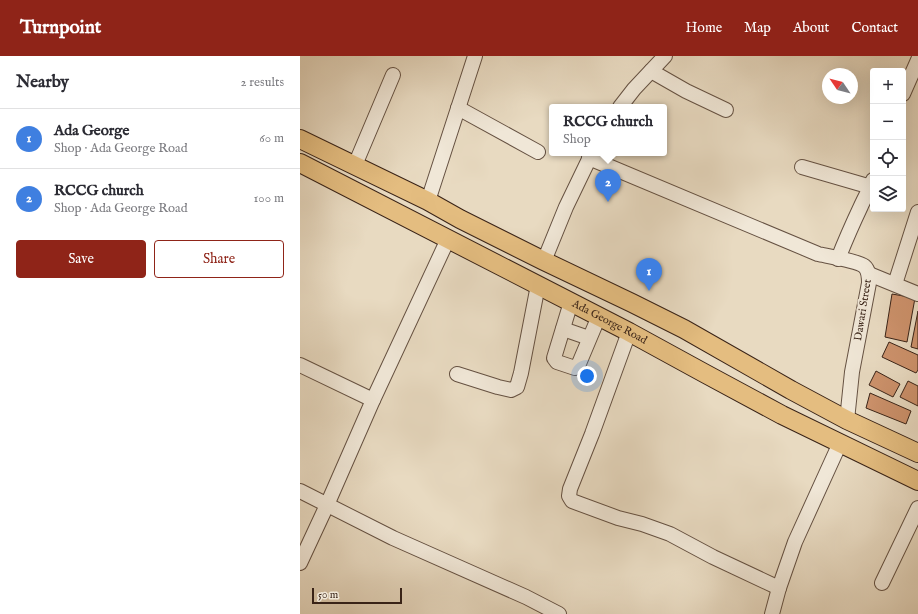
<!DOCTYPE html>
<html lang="en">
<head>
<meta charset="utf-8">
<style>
  :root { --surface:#fff; --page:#f7f7f7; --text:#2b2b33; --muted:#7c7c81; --line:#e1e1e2; --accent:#8f2418 }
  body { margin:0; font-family:"IM FELL English",serif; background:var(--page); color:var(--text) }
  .controls { position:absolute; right:12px; top:12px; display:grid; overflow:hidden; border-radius:4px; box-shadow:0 4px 16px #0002 }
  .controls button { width:36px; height:36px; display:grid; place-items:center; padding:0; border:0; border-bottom:1px solid var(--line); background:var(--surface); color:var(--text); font:20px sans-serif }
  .compass { position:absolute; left:522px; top:12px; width:36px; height:36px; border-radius:50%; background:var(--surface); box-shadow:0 4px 16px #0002; rotate:305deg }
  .scale { position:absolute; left:12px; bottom:10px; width:90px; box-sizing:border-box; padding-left:4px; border:2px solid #392317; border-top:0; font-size:11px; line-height:14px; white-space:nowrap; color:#392317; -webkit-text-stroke:3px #f0e7d7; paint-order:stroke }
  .you { position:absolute; left:287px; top:320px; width:14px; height:14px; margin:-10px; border:3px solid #fff; border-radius:50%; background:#1a73e8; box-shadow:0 0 0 6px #1a73e833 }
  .badge { display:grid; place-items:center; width:26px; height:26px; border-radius:50%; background:var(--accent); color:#fff; font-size:13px; font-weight:700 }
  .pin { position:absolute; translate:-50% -33px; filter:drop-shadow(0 1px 2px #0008) }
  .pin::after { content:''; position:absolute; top:21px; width:14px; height:12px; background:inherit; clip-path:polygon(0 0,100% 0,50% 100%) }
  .popup { position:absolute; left:249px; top:48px; width:118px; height:52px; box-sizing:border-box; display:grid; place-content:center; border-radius:4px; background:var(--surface); filter:drop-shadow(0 1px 3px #0005); font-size:13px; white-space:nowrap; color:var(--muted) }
  .popup b { font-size:15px; color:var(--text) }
  .popup::after { content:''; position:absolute; left:50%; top:100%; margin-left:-8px; border:8px solid transparent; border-top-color:var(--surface) }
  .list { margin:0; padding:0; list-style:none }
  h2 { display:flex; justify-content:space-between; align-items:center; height:52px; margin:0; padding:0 16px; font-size:17px }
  h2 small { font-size:13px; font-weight:400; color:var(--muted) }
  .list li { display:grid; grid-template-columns:26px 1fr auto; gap:12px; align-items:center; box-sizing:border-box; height:60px; padding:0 16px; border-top:1px solid var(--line) }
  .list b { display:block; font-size:15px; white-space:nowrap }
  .list p { margin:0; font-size:13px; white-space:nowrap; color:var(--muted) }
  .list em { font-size:13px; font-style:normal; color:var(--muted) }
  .actions { display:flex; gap:8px; padding:12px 16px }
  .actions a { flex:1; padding:9px 0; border:1px solid var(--accent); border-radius:4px; text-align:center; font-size:14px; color:var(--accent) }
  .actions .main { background:var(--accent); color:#fff }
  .icon { flex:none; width:22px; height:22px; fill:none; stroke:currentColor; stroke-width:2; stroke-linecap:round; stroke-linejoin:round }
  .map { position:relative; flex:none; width:618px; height:558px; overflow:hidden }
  header { display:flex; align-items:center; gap:24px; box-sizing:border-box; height:56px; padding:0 20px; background:var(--accent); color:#fff }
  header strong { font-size:19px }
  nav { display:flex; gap:22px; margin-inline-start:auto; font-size:14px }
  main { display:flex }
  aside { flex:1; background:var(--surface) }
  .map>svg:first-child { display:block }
  .building { fill:#cd926c; stroke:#392317 }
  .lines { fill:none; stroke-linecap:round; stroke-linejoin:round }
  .minor-casing { stroke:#655142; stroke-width:16 }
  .major-casing { stroke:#392317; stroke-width:20 }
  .minor { stroke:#f0e7d7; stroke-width:14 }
  .major { stroke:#e4bd80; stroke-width:18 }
  .labels { text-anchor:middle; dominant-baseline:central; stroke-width:4; stroke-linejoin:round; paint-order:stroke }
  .street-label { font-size:11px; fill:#392317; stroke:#f0e7d7 }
</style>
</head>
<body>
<header>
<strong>Turnpoint</strong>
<nav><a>Home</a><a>Map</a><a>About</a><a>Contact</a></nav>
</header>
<main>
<aside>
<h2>Nearby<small>2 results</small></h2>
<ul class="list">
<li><span class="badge" style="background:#3f7fe0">1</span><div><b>Ada George</b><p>Shop · Ada George Road</p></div><em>60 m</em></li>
<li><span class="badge" style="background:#3f7fe0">2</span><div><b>RCCG church</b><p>Shop · Ada George Road</p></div><em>100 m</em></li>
</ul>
<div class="actions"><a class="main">Save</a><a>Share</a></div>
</aside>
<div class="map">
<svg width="618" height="558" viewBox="0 0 618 558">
  <rect width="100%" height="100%" fill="#e8dac1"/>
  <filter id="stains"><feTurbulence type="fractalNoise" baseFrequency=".005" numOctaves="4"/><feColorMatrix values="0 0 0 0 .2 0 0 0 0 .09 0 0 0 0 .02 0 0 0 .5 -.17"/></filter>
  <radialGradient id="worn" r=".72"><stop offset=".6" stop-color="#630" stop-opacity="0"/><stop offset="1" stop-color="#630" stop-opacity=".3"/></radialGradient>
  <!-- building -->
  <g class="building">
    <polygon points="592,238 615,242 607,286 585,281"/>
    <polygon points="618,255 618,293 611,291"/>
    <polygon points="589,286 618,299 618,314 616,317 582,301"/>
    <polygon points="576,315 600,328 593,341 569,329"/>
    <polygon points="608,325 618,330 618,350 600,341"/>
    <polygon points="570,337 611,355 606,368 566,352"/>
  </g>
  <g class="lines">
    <!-- minor casing -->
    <g class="minor-casing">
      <g id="minor">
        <polyline points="351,15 386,35 426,54"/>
        <polyline points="603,38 618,4"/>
        <polyline points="320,51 334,33 365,0"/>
        <polyline points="158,52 238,96"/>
        <path d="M289,102L518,198C527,200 558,205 564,210C569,214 569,221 569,227L552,316L547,364"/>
        <polyline points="55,109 93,19"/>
        <polyline points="502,111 571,131"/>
        <polyline points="128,145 175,0"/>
        <path d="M538,203C545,185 553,167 561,150C565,141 570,133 573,124"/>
        <polyline points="244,205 266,151 292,97"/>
        <polyline points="569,218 618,238"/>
        <polyline points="595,228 618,156"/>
        <polyline points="271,246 254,302 257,306 275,312 278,310 299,260"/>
        <polyline points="263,273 289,282"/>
        <polyline points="329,276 292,378 270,433 269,440 272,445 318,462 342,468 370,478 413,501 479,532"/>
        <polyline points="0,309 73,344"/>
        <polyline points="157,318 198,331 211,334 217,331 221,317 238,229"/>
        <polyline points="0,435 93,482 226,541 259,558"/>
        <polyline points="0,507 27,449 73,344 148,183"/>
        <polyline points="582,527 618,452"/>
        <polyline points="472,558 479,532 495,486 540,387"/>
      </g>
    </g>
    <!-- major casing -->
    <g class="major-casing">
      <g id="major">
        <polyline points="0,83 128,145 160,163 244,205 332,247 384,273 491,334 547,364 618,397"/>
        <path id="s1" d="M0,107L329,276L404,317L482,359L618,425"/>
      </g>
    </g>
    <!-- minor -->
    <use href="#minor" class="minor"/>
    <!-- major -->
    <use href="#major" class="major"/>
  </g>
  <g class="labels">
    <!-- street labels -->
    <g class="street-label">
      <text transform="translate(563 254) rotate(-81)">Dawari Street</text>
      <text stroke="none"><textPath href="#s1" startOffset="348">Ada George Road</textPath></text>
    </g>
  </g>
  <rect width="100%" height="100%" filter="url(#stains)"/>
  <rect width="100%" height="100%" fill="url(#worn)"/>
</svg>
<div class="controls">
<button>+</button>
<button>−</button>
<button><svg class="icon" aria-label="locate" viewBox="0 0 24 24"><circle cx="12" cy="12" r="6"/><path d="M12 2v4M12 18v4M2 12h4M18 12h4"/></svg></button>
<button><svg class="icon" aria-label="layers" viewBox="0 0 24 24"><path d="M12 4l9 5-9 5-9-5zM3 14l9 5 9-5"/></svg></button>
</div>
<svg class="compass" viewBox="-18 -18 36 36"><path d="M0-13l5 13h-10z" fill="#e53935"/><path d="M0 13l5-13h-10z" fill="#7c7c81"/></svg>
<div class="scale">50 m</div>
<div class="you"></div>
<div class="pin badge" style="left:349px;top:235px;background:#3f7fe0">1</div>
<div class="pin badge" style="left:308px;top:146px;background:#3f7fe0">2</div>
<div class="popup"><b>RCCG church</b>Shop</div>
</div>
</main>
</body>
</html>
